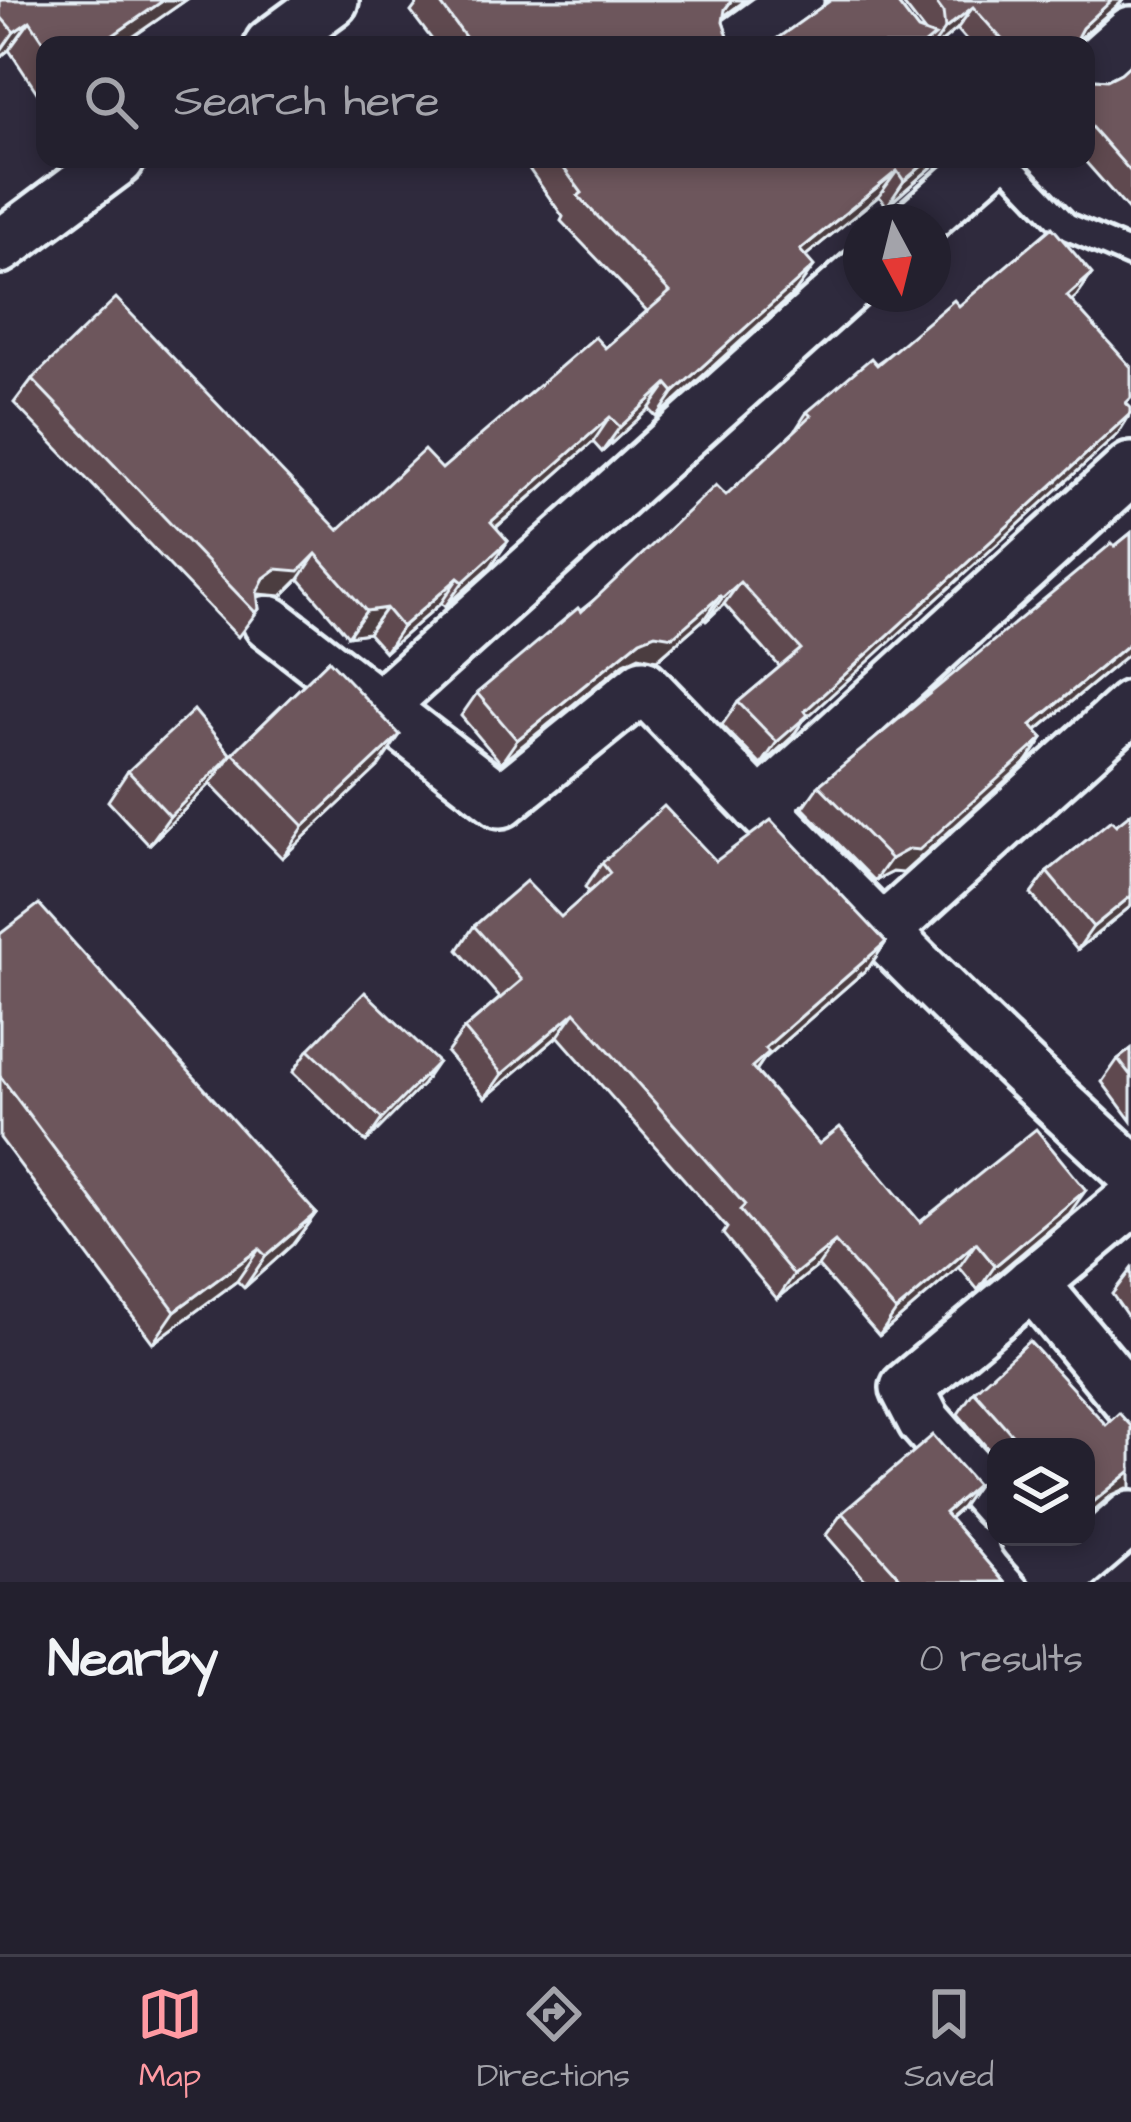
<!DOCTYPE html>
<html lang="en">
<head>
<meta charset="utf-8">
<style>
  :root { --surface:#23202e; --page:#2b2836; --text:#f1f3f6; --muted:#a3a3aa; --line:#403e4a; --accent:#ff9aa2 }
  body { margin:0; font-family:"Architects Daughter",sans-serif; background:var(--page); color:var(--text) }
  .controls { position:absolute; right:36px; bottom:36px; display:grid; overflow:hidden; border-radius:24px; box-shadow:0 6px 18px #0003 }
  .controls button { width:108px; height:108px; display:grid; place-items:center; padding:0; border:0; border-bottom:3px solid var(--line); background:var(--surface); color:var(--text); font:60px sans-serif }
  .compass { position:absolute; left:843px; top:204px; width:108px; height:108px; border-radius:50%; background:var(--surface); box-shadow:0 6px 18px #0003; rotate:173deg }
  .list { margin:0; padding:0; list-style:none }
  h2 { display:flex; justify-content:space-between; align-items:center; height:156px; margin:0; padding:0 48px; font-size:51px }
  h2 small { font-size:39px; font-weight:400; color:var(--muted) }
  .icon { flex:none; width:66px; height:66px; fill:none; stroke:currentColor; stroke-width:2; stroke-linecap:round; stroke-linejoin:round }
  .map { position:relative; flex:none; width:1131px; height:1582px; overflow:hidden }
  .search { position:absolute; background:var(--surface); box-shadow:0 6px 18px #0003; left:36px; right:36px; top:36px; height:132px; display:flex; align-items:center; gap:30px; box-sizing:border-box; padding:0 42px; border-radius:24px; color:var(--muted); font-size:45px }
  .sheet { height:372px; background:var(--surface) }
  nav { display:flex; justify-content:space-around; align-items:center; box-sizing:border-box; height:168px; border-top:3px solid var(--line); background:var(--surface); font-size:33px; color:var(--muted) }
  nav a { display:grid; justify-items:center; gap:6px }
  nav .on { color:var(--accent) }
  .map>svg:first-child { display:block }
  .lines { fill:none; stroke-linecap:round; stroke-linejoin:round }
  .service-casing { stroke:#e8f1f8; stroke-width:33 }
  .minor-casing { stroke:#e8f1f8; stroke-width:60 }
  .service { stroke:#2f2a3d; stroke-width:24 }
  .minor { stroke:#2f2a3d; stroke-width:51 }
  .wall { fill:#5e4a4f; stroke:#e8f1f8; stroke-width:3 }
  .shaded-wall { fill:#4c3c40; stroke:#e8f1f8; stroke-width:3 }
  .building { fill:#6d565c; stroke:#e8f1f8; stroke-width:3 }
</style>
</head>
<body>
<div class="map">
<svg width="1131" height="1582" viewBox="0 0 1131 1582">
  <rect width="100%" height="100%" fill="#2f2a3d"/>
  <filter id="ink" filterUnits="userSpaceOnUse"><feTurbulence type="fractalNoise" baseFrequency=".00833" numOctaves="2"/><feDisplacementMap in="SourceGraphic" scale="24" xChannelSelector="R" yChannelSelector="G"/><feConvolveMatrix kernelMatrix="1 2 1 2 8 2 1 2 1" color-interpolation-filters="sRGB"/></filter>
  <g filter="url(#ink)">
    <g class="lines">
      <!-- service casing -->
      <g class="service-casing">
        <polyline id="service" points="1002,159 1066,226 1131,254"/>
      </g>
      <!-- minor casing -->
      <g class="minor-casing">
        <g id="minor">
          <polyline points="271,45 332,0"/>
          <polyline points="735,45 797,0"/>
          <polyline points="1086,73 1131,33"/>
          <polyline points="919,222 990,159"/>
          <polyline points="0,247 118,159"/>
          <path d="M269,622L501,801L643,686C802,851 961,1016 1131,1170"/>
          <polyline points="381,705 861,274"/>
          <polyline points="760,807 1131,469"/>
          <polyline points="882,932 1131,707"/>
          <polyline points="1032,1283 1131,1402"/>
          <polyline points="996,1503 924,1421 907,1388 1131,1201"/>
          <polyline points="1026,1537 1062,1577 1131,1518"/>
        </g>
      </g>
      <!-- service -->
      <use href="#service" class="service"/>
      <!-- minor -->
      <use href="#minor" class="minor"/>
    </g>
    <!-- wall -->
    <g class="wall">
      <polygon points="0,0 186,0 121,45 45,45 45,97 42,100 9,50 0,57"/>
      <polygon points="420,0 746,0 724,16 723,22 728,37 737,45 436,45 411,12"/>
      <polygon points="826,0 895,0 918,30 925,32 900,0 1124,0 1073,45 971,45 957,29 938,45 768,45 826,4"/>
      <polygon points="1131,64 1131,212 1130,212 1083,159 1086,159 1086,74 1094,79 1107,80 1121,73"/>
      <polygon points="522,159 941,159 887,206 879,196 805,256 796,291 657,417 649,409 602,452 593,442 496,528 508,541 491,566 445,607 441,603 385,652 368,633 348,636 299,579 282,596 257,595 259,609 238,637 14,403 32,379 338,530 442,469 605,348 647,311 561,221 563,217"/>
      <polygon points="1076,297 1071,301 1118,434 803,721 792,737 761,765 722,725 738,702 780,667 724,604 706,621 704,619 657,660 639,656 624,663 501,763 461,716 477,693 726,495 794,432 807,412 959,306"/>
      <polygon points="1131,533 1131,652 1036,731 1043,738 1027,761 903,873 893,872 875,881 803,808 819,785"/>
      <polygon points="329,660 378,767 282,858 210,784 149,845 108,801 128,771 231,755"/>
      <polygon points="1116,825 1131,906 1077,950 1031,894 1047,872"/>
      <polygon points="716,861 886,942 869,967 764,1059 756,1071 819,1144 920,1222 1069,1214 978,1290 959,1267 879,1336 818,1266 777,1299 723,1234 727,1228 558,1036 485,1098 447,1053 464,1029 500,998 458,950 474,926 561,917 589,892 585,887 602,863"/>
      <polygon points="0,934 316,1213 293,1244 244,1288 237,1281 153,1343 0,1138"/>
      <polygon points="309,1049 422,1085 366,1142 293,1072"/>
      <polygon points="1131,1049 1131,1121 1102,1082 1118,1059"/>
      <polygon points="1131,1269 1131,1321 1112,1294"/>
      <polygon points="974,1391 1106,1425 1127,1488 1112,1495 1086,1447 996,1447 996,1458 958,1414"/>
      <polygon points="977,1485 961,1508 949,1518 1004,1582 867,1582 826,1535 842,1513"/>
    </g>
    <!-- shaded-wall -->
    <g class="shaded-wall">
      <polygon points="164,0 186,0 121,45 99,45"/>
      <polygon points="732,0 746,0 717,21"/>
      <polygon points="1112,0 1124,0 1072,45 1082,28"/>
      <polygon points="973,7 957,29 938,45 934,45 945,29"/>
      <polygon points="30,21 9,50 0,57 0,52 14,32"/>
      <polygon points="930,159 941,159 887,206 904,181"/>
      <polygon points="897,171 879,196 782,275 800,250"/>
      <polygon points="814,266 796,291 657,417 674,392"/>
      <polygon points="1092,274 1076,297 1050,319 1067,296"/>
      <polygon points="667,384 649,409 602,452 620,427"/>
      <polygon points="1131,413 1118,434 803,721 792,737 761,765 777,742 805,711"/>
      <polygon points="610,417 593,442 473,547 491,522"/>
      <polygon points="508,541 491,566 445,607 463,582"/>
      <polygon points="316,554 299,579 282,596 259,594 246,603 264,578 276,569"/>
      <polygon points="458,578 441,603 385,652 402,627"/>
      <polygon points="740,582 724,604 706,621 722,598"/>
      <polygon points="720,596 704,619 657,660 639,656 624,663 501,763 517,740 640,640"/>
      <polygon points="386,608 368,633 348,636 366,611"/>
      <polygon points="1131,642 1131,652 1015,748 1031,725"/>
      <polygon points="400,735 378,767 282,858 304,826"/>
      <polygon points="1043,738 1027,761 903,873 893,872 875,881 891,859 909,849"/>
      <polygon points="231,755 210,784 149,845 170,816"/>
      <polygon points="1131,896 1131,906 1077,950 1093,927"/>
      <polygon points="886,942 869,967 764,1059 752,1076 735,1091 765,1048"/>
      <polygon points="575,1012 558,1036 485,1098 502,1074"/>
      <polygon points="438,1062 422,1085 366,1142 382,1119"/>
      <polygon points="1086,1190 1069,1214 978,1290 995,1266"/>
      <polygon points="316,1213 293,1244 244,1288 266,1256"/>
      <polygon points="835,1242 818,1266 777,1299 794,1275"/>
      <polygon points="976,1243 959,1267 879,1336 896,1311"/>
      <polygon points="259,1249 237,1281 153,1343 175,1311"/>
      <polygon points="1131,1471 1131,1489 1127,1488 1112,1495 1086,1517 1086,1508"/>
      <polygon points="977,1485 961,1508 929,1536 945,1513"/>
    </g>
    <!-- building -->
    <g class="building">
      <polygon points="0,0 164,0 99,45 46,45 30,21 14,32 0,16"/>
      <polygon points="438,0 732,0 725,9 723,22 728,37 737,45 471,45"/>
      <polygon points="831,0 895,0 918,30 935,36 924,45 768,45"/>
      <polygon points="934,0 1112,0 1082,28 1073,45 1007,45 973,7 945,29 943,12"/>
      <polygon points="1131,64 1131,172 1086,121 1086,74 1094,79 1107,80 1121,73"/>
      <polygon points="557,159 930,159 904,181 897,171 800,250 814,266 674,392 667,384 620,427 610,417 491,522 508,541 463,582 458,578 402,627 386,608 366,611 316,554 299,571 276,569 264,578 257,592 259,609 255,612 32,379 116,298 338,530 424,450 442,469 595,337 605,348 670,292 578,196 582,193"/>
      <polygon points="1052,227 1092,274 1067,296 1131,367 1131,398 1126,403 1131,408 1131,413 805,711 808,715 777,742 738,702 801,649 740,582 722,598 720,596 673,637 655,634 640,640 517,740 477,693 578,608 581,612 716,485 726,495 811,416 807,412 871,358 877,365 954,300 959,306"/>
      <polygon points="1131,533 1131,642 1031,725 1043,738 919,850 909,849 891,859 819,785 1112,543 1115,546"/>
      <polygon points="329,660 400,735 304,826 233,753"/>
      <polygon points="194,710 231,755 170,816 128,771"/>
      <polygon points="664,806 716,861 771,820 886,942 765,1048 769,1052 752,1067 819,1144 840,1127 920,1222 1036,1129 1086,1190 995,1266 976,1243 896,1311 835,1242 794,1275 740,1210 745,1205 575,1012 502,1074 464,1029 522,980 474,926 526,881 561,917 610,873 602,863"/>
      <polygon points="1131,813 1131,896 1093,927 1047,872 1111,820 1116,825"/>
      <polygon points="39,904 316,1213 266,1256 259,1249 175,1311 0,1076 0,934"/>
      <polygon points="365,992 438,1062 382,1119 309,1049"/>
      <polygon points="1131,1049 1131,1076 1118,1059"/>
      <polygon points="1029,1341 1106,1425 1119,1413 1131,1426 1131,1471 1086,1508 1086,1447 1023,1447 974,1391"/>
      <polygon points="933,1435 977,1485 945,1513 1004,1582 904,1582 842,1513"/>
    </g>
  </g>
</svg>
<div class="controls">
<button><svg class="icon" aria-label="layers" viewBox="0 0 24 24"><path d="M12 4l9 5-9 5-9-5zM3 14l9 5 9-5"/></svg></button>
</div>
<svg class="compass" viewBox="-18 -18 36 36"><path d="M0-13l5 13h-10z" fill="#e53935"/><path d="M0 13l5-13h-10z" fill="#a3a3aa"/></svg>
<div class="search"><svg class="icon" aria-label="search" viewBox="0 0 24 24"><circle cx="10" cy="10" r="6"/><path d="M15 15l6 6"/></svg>Search here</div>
</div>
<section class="sheet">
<h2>Nearby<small>0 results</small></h2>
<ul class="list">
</ul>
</section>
<nav>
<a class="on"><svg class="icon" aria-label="map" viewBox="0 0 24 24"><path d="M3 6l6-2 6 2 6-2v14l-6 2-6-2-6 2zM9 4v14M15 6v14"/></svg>Map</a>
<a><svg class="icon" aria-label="directions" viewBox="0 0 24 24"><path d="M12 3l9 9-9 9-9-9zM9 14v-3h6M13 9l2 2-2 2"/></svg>Directions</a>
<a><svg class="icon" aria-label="saved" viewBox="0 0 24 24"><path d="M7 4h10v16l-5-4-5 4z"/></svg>Saved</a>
</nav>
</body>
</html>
